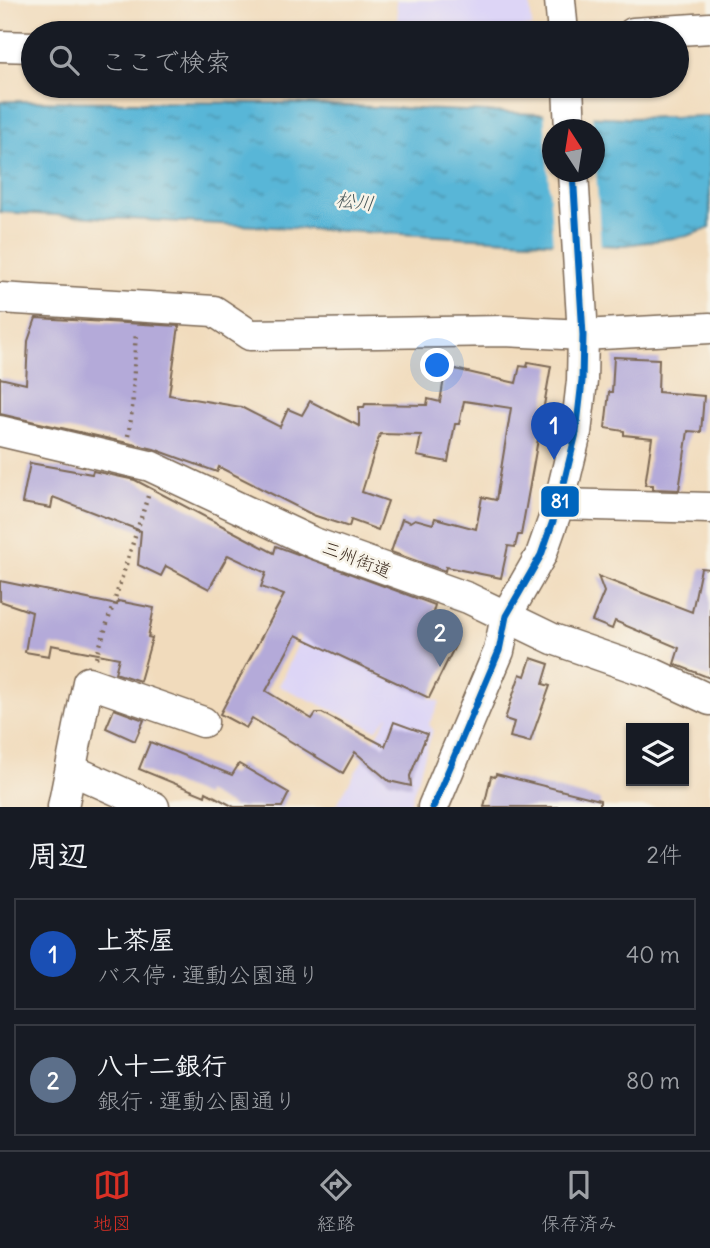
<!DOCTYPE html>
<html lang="ja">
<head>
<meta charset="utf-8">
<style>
  :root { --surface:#171b24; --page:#20242c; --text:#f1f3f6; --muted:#9ea1a6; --line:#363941; --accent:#d93025 }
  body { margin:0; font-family:Delius,"Klee One",sans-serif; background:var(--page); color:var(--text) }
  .controls { position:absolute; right:21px; bottom:21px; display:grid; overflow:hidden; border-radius:0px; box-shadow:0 2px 5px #0004 }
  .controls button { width:63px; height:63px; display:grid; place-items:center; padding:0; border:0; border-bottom:2px solid var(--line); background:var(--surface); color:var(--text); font:35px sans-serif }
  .compass { position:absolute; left:542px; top:119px; width:63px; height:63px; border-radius:50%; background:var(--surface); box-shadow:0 2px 5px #0004; rotate:348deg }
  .you { position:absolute; left:438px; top:366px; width:24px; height:24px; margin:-18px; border:5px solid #fff; border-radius:50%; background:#1a73e8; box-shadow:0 0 0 10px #1a73e833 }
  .badge { display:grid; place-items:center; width:46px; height:46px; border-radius:50%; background:var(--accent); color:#fff; font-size:23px; font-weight:700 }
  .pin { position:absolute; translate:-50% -58px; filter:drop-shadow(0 2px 4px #0008) }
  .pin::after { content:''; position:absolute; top:37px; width:24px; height:21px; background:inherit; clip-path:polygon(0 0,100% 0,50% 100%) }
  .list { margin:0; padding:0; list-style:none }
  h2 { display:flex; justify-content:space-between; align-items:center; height:91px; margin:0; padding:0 28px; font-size:30px }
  h2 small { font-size:23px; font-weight:400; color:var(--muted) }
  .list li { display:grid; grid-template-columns:46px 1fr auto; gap:21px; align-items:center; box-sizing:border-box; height:112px; margin:0 14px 14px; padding:0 14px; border:2px solid var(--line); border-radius:0px }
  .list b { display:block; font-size:26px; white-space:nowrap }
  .list p { margin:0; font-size:23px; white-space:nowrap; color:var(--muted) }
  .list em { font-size:23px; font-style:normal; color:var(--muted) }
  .icon { flex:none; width:38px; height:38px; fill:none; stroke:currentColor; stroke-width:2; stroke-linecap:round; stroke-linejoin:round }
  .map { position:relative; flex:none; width:710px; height:807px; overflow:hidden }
  .search { position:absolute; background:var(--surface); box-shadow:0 2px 5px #0004; left:21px; right:21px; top:21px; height:77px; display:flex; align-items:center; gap:18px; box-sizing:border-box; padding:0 24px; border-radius:38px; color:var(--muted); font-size:26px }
  .sheet { height:343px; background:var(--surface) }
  nav { display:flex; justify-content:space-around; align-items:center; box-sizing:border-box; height:98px; border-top:2px solid var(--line); background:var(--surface); font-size:19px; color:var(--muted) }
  nav a { display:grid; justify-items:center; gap:4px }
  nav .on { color:var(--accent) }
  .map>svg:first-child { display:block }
  .built { fill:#ddd5f6 }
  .water { fill:url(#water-ripples); stroke:#4a707a; stroke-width:2; fill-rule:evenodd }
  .pier { fill:#f1dbbc }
  .building { fill:#b4aad9 }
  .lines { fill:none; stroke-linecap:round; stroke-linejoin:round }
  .minor-casing { stroke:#7b6855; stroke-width:33 }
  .path { stroke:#7b6855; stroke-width:4.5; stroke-dasharray:2 5; stroke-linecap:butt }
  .minor { stroke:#fff; stroke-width:30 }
  .bus-1-casing { stroke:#f7f3e8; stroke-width:12 }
  .bus-1 { stroke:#0065bd; stroke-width:7 }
  .labels { text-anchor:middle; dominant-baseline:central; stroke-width:5; stroke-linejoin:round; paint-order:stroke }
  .street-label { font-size:18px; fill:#3b2a1e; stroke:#f7f3e8 }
  .water-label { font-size:19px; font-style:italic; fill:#445456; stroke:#f7f3e8 }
  .line-badge { stroke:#f7f3e8; stroke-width:2.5 }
  .badge-label { font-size:19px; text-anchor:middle; font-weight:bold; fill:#fff }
</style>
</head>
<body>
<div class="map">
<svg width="710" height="807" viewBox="0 0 710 807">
  <defs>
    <pattern id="water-ripples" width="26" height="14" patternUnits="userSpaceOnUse" patternTransform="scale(1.75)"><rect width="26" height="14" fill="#59b6d7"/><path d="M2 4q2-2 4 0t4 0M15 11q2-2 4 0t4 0" fill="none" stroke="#4b94ae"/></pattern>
  </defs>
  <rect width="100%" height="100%" fill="#f7f3e8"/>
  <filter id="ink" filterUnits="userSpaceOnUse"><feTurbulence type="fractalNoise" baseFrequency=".0143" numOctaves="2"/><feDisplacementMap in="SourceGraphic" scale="14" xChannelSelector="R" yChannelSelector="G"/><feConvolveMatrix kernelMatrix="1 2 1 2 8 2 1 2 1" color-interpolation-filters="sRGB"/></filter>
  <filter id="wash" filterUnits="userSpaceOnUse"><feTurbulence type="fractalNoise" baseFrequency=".00686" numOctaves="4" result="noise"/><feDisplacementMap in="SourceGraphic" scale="28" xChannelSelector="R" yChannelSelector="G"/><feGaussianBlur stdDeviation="1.57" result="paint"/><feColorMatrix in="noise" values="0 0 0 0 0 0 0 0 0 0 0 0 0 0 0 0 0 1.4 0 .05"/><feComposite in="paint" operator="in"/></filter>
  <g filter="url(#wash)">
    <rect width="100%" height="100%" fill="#f1dbbc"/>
    <!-- built -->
    <g class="built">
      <polygon points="396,0 530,0 532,27 456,33 399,33"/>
      <polygon points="313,610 422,627 456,644 429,697 440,702 429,724 433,730 410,803 405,807 335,807 389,715 376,730 279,686"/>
    </g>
    <!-- water -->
    <path class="water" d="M0,101L283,103L629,118L710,116V228L687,236L619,246L0,212ZM552,130H594V172H552Z"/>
    <!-- pier -->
    <polygon class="pier" points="544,111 592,113 593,129 552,130 552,172 594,172 595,154 601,248 553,246"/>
    <g id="blocks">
      <!-- building -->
      <g class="building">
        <polygon points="36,318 179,326 169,395 241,407 280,427 288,409 302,415 310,401 359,426 359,407 364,407 365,404 427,405 428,399 440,402 446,367 516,383 520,366 527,367 528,362 551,366 521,535 518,535 515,547 508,546 501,578 446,567 445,571 391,552 402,519 410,522 415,519 433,524 435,518 476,529 482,497 496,500 511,408 464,401 459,424 455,424 448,462 417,456 421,435 380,434 362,492 388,501 378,530 351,520 349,527 313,515 219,467 217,472 154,449 0,414 0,378 26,384 28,341"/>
        <polygon points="614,357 659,359 658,392 704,396 701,432 688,431 679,490 653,489 653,485 645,485 652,438 624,435 624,431 605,428 609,392 612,392"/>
        <polygon points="30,463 92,474 93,471 135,480 274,553 276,546 435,605 428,630 456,644 429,698 296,635 266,691 312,719 316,713 322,713 385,746 394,722 427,734 410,776 411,786 389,781 355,752 343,773 252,718 246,728 220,714 284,595 261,587 266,573 228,555 209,589 166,566 161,576 138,565 141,531 53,497 51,508 22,503"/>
        <polygon points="701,568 710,569 710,678 674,664 679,648 615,621 612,629 592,621 604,592 598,576 692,612"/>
        <polygon points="0,581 117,605 118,601 154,608 148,637 152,638 140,681 115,673 119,658 51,645 49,656 25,652 32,612 0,601"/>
        <polygon points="531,658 549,664 543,684 550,686 530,742 510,737 514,722 505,719 520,674 525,676"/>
        <polygon points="114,709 144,720 135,741 106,728"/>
        <polygon points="150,742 232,775 239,764 289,793 282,807 234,807 206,792 205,796 139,769"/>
        <polygon points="496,774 600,800 600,807 484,807 491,776 495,777"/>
      </g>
    </g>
  </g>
  <g filter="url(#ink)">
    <use href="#blocks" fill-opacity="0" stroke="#7b6855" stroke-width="2"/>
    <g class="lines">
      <!-- minor casing -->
      <g class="minor-casing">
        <g id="minor">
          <polyline points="560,0 563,33"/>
          <polyline points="633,33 710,28"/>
          <polyline points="0,46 33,47"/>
          <polyline points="568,86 570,130"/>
          <polyline points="0,298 214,311 250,335 504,331 583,335 710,328"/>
          <polyline points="0,431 150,466 314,543 468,598 553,639 654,674 710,700"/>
          <polyline points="559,504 710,508"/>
          <polyline points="72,770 154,807"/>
          <polyline points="63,807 88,682 203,722"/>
          <polyline points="433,807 499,651 506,616 541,555 559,504 576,433 582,381 583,335 573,172"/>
        </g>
      </g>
      <!-- path -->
      <g class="path">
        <path d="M128,436C135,402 133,368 136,333"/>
        <polyline points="96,658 149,493"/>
      </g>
      <!-- minor -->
      <use href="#minor" class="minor"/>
      <!-- bus-1 casing -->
      <g class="bus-1-casing">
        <polyline id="bus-1" points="433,807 499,651 506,616 541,555 559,504 576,433 582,381 583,335 573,172"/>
      </g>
      <!-- bus-1 -->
      <use href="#bus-1" class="bus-1"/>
    </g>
  </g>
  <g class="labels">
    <!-- street labels -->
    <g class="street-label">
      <text transform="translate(357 559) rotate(21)">三州街道</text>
    </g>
    <!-- water labels -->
    <g class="water-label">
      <text transform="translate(355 201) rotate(7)">松川</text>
    </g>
  </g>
  <rect class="line-badge" x="540" y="485" width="40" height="33" rx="7" fill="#0065bd"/>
  <g class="badge-label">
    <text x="560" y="508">81</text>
  </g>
</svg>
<div class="controls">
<button><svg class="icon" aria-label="layers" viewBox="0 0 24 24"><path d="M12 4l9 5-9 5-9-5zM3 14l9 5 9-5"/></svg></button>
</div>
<svg class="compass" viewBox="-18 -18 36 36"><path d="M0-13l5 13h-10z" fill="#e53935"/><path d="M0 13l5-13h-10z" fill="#9ea1a6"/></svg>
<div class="you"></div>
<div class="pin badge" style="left:554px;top:460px;background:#1a4fb4">1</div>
<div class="pin badge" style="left:440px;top:667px;background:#5c6f8a">2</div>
<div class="search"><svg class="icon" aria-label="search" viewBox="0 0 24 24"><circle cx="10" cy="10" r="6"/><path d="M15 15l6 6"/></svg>ここで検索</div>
</div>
<section class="sheet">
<h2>周辺<small>2件</small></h2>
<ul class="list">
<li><span class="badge" style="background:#1a4fb4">1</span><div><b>上茶屋</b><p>バス停 · 運動公園通り</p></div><em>40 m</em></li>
<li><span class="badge" style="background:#5c6f8a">2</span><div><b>八十二銀行</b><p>銀行 · 運動公園通り</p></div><em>80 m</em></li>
</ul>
</section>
<nav>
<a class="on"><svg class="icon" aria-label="map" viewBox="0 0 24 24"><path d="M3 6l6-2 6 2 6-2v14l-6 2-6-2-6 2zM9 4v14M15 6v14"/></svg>地図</a>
<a><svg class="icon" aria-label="directions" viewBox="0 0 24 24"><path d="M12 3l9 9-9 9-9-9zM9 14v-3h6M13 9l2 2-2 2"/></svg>経路</a>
<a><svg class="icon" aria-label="saved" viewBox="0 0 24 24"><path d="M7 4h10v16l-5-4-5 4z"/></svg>保存済み</a>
</nav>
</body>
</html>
